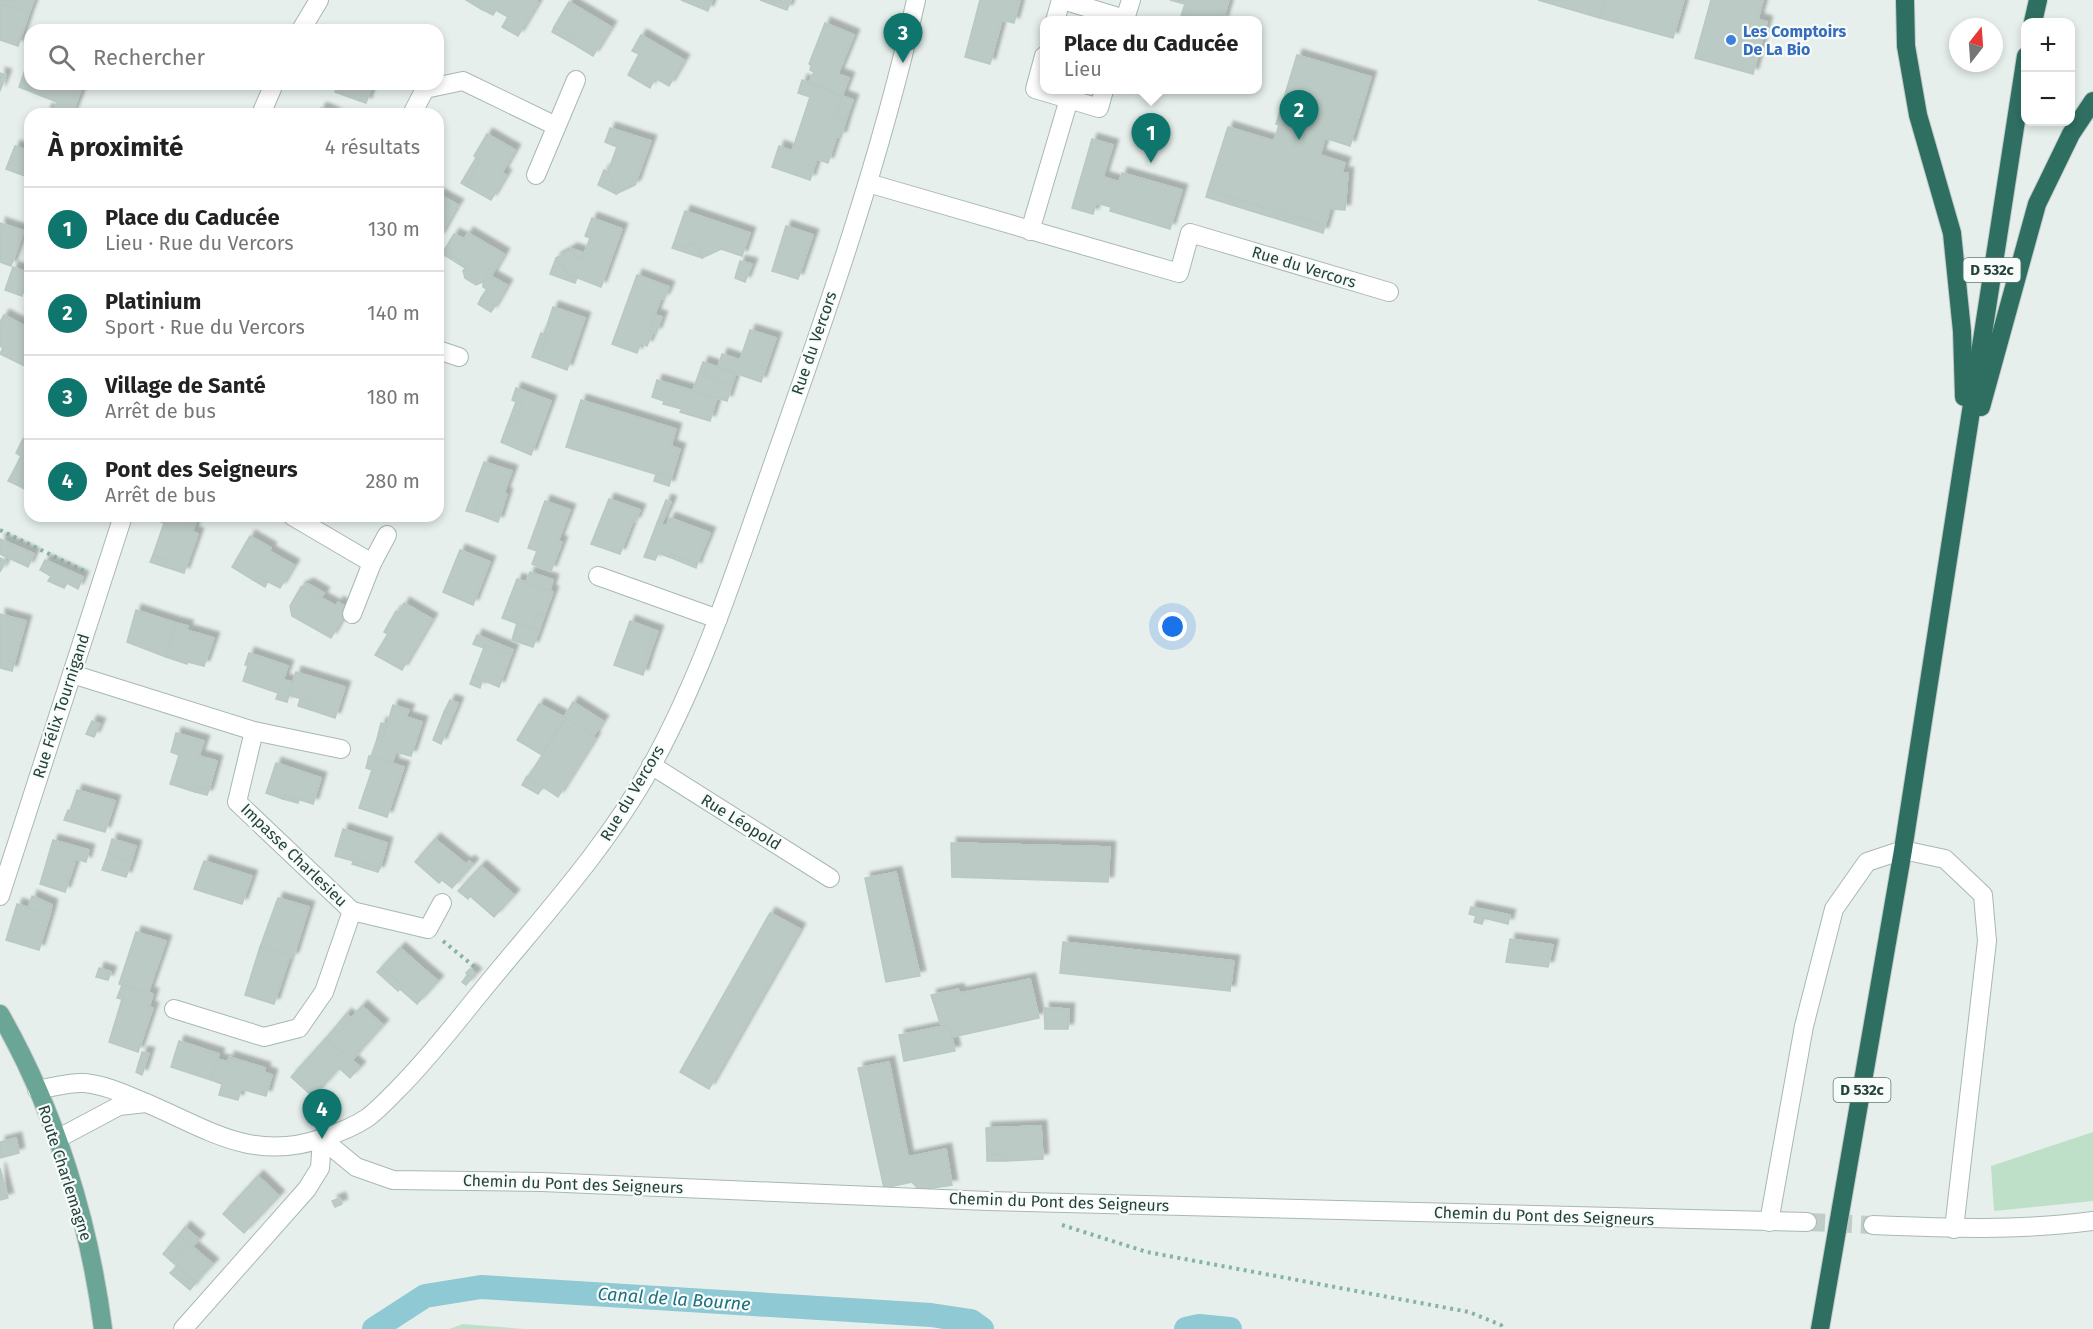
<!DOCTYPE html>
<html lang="fr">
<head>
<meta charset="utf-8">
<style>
  :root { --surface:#fff; --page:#f2f2f2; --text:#222; --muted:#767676; --line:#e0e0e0; --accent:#0f766e }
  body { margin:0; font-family:"Fira Sans",sans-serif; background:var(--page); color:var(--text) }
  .controls { position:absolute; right:18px; top:18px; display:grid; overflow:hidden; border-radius:12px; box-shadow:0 3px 9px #0003 }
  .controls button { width:54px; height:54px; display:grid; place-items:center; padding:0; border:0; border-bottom:2px solid var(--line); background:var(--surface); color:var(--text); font:30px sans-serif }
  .compass { position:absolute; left:1949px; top:18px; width:54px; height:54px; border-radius:50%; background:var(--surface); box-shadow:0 3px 9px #0003; rotate:17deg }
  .you { position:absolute; left:1173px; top:627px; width:21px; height:21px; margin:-15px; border:4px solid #fff; border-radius:50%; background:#1a73e8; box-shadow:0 0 0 9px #1a73e833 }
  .badge { display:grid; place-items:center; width:39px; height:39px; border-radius:50%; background:var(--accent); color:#fff; font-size:20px; font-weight:700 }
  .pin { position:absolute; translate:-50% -50px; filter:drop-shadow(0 2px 3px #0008) }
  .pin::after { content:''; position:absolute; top:32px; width:21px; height:18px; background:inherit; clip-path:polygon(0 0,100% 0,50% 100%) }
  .popup { position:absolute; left:1040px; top:16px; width:222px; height:78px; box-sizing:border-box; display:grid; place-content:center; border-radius:12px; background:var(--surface); filter:drop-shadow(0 2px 4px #0005); font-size:20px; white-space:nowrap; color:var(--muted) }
  .popup b { font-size:22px; color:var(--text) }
  .popup::after { content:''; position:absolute; left:50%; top:100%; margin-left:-12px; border:12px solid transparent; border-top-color:var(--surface) }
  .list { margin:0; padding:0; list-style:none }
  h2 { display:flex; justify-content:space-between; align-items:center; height:78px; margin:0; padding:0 24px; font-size:26px }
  h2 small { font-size:20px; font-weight:400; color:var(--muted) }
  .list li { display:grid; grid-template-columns:39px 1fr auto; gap:18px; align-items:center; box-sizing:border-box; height:84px; padding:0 24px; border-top:2px solid var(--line) }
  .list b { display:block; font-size:22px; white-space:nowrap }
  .list p { margin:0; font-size:20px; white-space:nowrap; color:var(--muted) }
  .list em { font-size:20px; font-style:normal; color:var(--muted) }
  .icon { flex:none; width:33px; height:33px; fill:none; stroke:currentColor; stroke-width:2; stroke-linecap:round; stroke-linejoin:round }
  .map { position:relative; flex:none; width:2093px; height:1329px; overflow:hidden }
  .search { position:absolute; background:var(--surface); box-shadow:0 3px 9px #0003; left:24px; top:24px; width:420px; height:66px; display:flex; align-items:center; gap:15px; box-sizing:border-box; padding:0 21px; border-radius:18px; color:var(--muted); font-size:22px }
  .panel { position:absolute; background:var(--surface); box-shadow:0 3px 9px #0003; left:24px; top:108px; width:420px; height:414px; border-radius:18px }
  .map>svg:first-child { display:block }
  .green { fill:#bfe0c8 }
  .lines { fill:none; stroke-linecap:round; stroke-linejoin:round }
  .canal { stroke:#8ec9d4; stroke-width:24 }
  .building { fill:#bbcac4; stroke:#b8c9c2; stroke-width:1.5; filter:url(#shadow) }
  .minor-tunnel { stroke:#bfccc8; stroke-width:18; stroke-dasharray:18 9; stroke-linecap:butt }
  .minor-casing { stroke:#a8b8b2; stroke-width:20 }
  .major-casing { stroke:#c2cac8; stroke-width:20 }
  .highway-casing { stroke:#c2cac8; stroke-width:20 }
  .path { stroke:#86b3a5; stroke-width:4; stroke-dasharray:3 4.5; stroke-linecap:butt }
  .minor { stroke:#fff; stroke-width:18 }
  .major { stroke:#6aa596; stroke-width:18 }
  .highway { stroke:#2f6f62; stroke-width:18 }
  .shop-dot { fill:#3f7fe0; stroke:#f7fbf9; stroke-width:2 }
  .labels { text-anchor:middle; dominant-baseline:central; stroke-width:4.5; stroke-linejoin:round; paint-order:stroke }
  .shield { fill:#f7fbf9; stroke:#637a73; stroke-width:1.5 }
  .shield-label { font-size:15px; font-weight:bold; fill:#24423a }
  .shop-label { font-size:16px; font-weight:bold; fill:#366cbe; stroke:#f7fbf9; text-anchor:start }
  .street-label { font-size:16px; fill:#24423a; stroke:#f7fbf9 }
  .water-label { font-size:18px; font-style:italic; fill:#1c6f80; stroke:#f7fbf9 }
</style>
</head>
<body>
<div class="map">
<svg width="2093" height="1329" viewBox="0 0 2093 1329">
  <defs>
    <filter id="shadow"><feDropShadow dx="5.5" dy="-5.5" stdDeviation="1.5" flood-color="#0004"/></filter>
  </defs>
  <rect width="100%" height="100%" fill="#e6efeb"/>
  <!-- green -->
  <g class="green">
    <polygon points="2093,1132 2093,1201 1994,1211 1991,1166"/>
    <polygon points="463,1324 524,1329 449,1329"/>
  </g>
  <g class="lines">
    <!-- canal -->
    <g class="canal">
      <polyline points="374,1329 425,1296 481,1287 931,1315 971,1321 982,1329"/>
      <polyline points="1186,1329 1199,1326 1230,1329"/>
    </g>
  </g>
  <!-- building -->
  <g class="building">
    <polygon points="0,0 34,0 29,13 0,3"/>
    <polygon points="466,0 478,0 481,9"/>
    <polygon points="479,0 536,0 538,2 518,36 502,27 508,17 496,10 493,15 481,9"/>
    <polygon points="681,0 712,0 708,11"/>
    <polygon points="760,0 780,0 784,2 785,0 791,0 787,10"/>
    <polygon points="980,0 1020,0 1014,23 1002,20 990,64 965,57"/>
    <polygon points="1170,0 1229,0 1223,21 1198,21 1181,16 1185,4"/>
    <polygon points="1538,0 1605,0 1600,18"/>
    <polygon points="1605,0 1684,0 1673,38 1600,18"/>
    <polygon points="1711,0 1763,0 1758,19 1767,22 1753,74 1695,58"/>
    <polygon points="569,2 611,27 593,56 570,42 573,38 554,27"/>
    <polygon points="0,3 29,13 18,46 0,40"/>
    <polygon points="825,23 854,35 838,74 849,78 842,96 809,82 814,72 810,70 811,65 809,64"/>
    <polygon points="554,27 573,38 570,42 552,32"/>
    <polygon points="641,35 684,60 669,86 655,78 650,88 628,75 639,54 632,51"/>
    <polygon points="1297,55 1371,77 1350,146 1325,138 1320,155 1345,163 1342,173 1348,173 1345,210 1330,209 1325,226 1208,190 1228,127 1274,141 1279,125 1276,124"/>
    <polygon points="27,64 30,65 30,84 83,85 72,114 45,114 47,109 53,112 57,102 19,87"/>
    <polygon points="0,73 6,75 0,91"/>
    <polygon points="802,80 842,96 835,115 846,120 841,137 837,136 828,163 817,159 810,180 772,167 779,146 792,151 810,97 798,93"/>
    <polygon points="338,84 366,84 360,101 335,92"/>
    <polygon points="366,84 373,84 366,103 360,101"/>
    <polygon points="842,96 853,100 846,120 835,115"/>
    <polygon points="321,108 336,114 318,114"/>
    <polygon points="610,128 651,141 635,185 616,194 607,174 617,147 605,142"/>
    <polygon points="487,134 515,150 502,173 506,175 491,200 466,186 480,160 474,156"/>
    <polygon points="1092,139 1113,145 1103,177 1119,182 1122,173 1182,190 1170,229 1110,211 1111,207 1096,203 1093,214 1072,208"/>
    <polygon points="15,146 30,152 30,178 6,169"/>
    <polygon points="476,158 480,160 466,186 461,183"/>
    <polygon points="604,170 608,172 616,194 598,185"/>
    <polygon points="1208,190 1325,226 1323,233 1206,197"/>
    <polygon points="438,194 458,205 455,209 438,199"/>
    <polygon points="438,199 455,209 439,238 438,237"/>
    <polygon points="685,211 750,233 742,256 721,249 702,258 696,246 692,244 686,247 674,243"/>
    <polygon points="592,218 622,229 601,287 567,274 556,258 572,249 576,257 582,259 590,238 585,236"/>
    <polygon points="0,223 24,231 11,266 0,262"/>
    <polygon points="786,226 813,235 798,279 772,271"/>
    <polygon points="468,233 504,254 490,278 486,276 483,282 476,285 465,278 463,271 468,265 453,256 451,259 442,254 454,234 464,239"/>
    <polygon points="674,243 686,247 692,244 696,246 702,258 672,248"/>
    <polygon points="572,249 584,253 582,259 576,257"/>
    <polygon points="453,256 468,265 465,268 451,259"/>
    <polygon points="556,258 567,274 577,278 575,283 550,274"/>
    <polygon points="740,261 752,264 745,282 735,278"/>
    <polygon points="13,267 30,274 22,296 5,290"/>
    <polygon points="637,275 669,287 664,299 661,298 649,330 653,332 647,346 641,343 637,353 612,344"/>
    <polygon points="486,276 490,278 491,276 507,285 495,306 481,298 487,289 483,287 483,282"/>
    <polygon points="481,298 495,306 491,312 478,304"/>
    <polygon points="553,307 585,318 567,370 538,359 548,335 544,334"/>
    <polygon points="4,315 30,329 29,368 0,354 3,348 0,346 0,322"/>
    <polygon points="655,315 662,317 656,333 649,330"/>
    <polygon points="750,330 776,338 761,382 718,367 722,354 740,360"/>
    <polygon points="541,333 548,335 538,359 532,357"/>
    <polygon points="703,362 709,364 705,375 732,385 727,401 693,390"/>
    <polygon points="709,364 736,374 732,385 705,375"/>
    <polygon points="657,380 717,398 710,421 680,412 682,409 663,404 664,401 652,397"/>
    <polygon points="516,388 551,401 531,455 501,442 507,426 515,421 522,404 512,400"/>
    <polygon points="581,400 676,429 671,446 680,449 672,476 663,473 662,476 566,447"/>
    <polygon points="516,402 522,404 515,421 507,426"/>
    <polygon points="23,439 30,443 30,492 17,485 23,474 14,470 21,456 16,453"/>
    <polygon points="484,462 512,471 504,493 507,494 498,522 474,513 479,497 477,493 480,486 476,484"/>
    <polygon points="14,470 23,474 17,485 8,481"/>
    <polygon points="663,473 672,476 669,486 654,481 656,474 662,476"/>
    <polygon points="476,484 480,486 477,493 479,497 474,513 466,511"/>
    <polygon points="609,499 640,510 635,522 633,521 620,554 591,544"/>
    <polygon points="666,500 671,502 661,525 657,523"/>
    <polygon points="545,501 570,510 558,541 562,542 551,571 532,564 537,551 528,548"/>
    <polygon points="161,516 198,516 194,527 188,525 186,529 198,534 184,573 165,567 167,560 153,555 164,523 159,521"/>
    <polygon points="670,518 710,533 697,564 671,554 669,557 658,553 655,560 644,557 657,523 666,526"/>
    <polygon points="188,525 194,527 192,532 186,529"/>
    <polygon points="250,536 271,548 269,551 294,565 280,588 261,578 253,580 232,567"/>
    <polygon points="0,539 34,554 28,567 0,554"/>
    <polygon points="460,550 490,562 473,605 443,592"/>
    <polygon points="671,554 697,564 696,568 669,557"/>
    <polygon points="153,555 167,560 165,567 150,562"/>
    <polygon points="0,558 6,561 0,572"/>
    <polygon points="45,560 83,577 78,589 67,583 64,588 48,581 51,576 40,570"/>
    <polygon points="530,572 553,580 550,590 526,582"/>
    <polygon points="261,578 268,581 265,587 253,580"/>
    <polygon points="517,579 553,592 545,614 539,612 532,629 502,618"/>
    <polygon points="308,584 324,593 321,598 301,587"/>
    <polygon points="301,587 336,606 338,602 348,608 331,638 292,616 290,606"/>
    <polygon points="404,603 432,619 402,670 375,655 388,634 384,632 396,611 399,613"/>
    <polygon points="136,610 176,623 166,657 127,642"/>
    <polygon points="539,612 545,614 539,631 532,629"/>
    <polygon points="0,614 26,621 12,671 0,668"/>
    <polygon points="630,621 654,630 647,652 650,653 643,675 614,665"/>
    <polygon points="176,623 188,626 186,630 214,638 204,666 188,662 187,664 166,657"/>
    <polygon points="517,623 539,631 533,647 512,640"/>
    <polygon points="654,630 658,631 650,653 647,652"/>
    <polygon points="477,635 513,650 511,655 485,645 484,648 473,644"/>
    <polygon points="485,645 511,655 499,687 473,676"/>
    <polygon points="249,653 288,666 283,680 293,682 287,702 276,699 278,693 243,681 248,665 245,665"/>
    <polygon points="296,672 345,687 335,718 311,710 314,703 289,695"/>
    <polygon points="473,676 482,681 480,688 470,684"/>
    <polygon points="300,699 314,703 311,710 298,706"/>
    <polygon points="450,700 458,703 453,715 444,712"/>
    <polygon points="573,702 603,721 593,737 564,717"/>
    <polygon points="539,704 566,718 542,755 517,740"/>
    <polygon points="393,705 409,710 406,717 422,722 411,756 396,752 392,763 371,757 377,739 382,741"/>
    <polygon points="444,712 453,715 441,744 433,740"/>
    <polygon points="566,718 595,738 558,797 528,777"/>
    <polygon points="92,721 100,724 94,737 86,734"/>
    <polygon points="381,723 387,724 382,741 377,739"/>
    <polygon points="176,733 204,741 199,756 217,761 209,790 196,787 195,792 170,784 179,755 171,752"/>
    <polygon points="369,756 404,767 387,817 359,808 372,770 366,768"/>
    <polygon points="276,763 321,778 313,804 285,795 283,799 266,793"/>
    <polygon points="527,776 543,787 538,794 522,785"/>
    <polygon points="196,787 209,790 207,795 195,792"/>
    <polygon points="77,790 115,801 105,832 64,820 68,810 70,811"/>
    <polygon points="285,795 299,800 298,803 283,799"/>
    <polygon points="343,829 387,843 380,868 335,856"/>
    <polygon points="112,839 136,846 131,863 108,853"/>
    <polygon points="435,839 466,864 469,861 473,864 452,888 442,880 439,883 415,862"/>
    <polygon points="53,840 89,850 86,862 76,859 65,892 40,884"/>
    <polygon points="951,843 1110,847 1108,882 952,877"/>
    <polygon points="108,853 131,863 126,877 102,870"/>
    <polygon points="354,860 380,868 378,872 352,864"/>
    <polygon points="204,861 252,876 242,904 194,889"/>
    <polygon points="481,866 514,895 494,917 470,896 468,899 458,891"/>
    <polygon points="896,872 920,976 886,982 865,878"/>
    <polygon points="32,896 52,905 50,914 28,908"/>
    <polygon points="278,898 309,907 293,958 260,947"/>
    <polygon points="17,904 50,914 39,950 6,940"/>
    <polygon points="1471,907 1510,915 1508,924 1484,918 1482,924 1474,922 1476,916 1469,914"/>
    <polygon points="770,913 800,929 709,1089 680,1072"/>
    <polygon points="136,932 166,941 148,993 119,984"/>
    <polygon points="1510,939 1553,945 1548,967 1506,962"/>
    <polygon points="1063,942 1234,961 1230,991 1060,973"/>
    <polygon points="260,947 290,956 274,1004 245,995"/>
    <polygon points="400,948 438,981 417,1004 400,989 403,986 381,968"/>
    <polygon points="99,968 111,972 108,980 96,977"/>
    <polygon points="381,968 403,986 398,991 377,972"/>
    <polygon points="470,969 476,974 472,978 466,973"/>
    <polygon points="468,974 472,978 466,985 462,982"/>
    <polygon points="1030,979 1039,1018 952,1037 949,1025 941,1026 931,995 958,989 960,993"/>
    <polygon points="122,985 153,994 149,1007 153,1008 138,1052 109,1042 122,999 117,998"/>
    <polygon points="362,1006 383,1025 352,1060 326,1038 334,1029 338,1033"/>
    <polygon points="1044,1008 1069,1009 1068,1029 1045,1029"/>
    <polygon points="346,1014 351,1018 338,1033 334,1029"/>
    <polygon points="949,1025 955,1051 904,1061 899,1035"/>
    <polygon points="326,1038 360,1067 350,1078 339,1068 313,1097 291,1077"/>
    <polygon points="179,1041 219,1054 211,1080 171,1067"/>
    <polygon points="142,1052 149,1053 142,1075 136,1072"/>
    <polygon points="229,1057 265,1068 264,1072 272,1075 266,1096 241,1089 238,1100 219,1095 222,1084 211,1080 217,1059 228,1062"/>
    <polygon points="889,1062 908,1157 946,1149 952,1185 919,1190 912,1182 884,1188 858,1068"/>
    <polygon points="1041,1126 1043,1159 1007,1161 1006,1154 987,1155 986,1128"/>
    <polygon points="16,1138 19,1153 0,1158 0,1142"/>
    <polygon points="1006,1154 1007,1161 987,1161 987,1155"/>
    <polygon points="0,1168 8,1198 0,1200"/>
    <polygon points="258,1176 279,1196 244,1233 223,1214"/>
    <polygon points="340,1198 342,1204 335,1207 332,1201"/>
    <polygon points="185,1227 194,1235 187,1242 179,1235"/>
    <polygon points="179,1235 187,1242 171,1261 163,1254"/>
    <polygon points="194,1235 199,1239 192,1247 187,1242"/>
    <polygon points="187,1242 213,1264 196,1282 171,1261"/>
    <polygon points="177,1266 196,1282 190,1290 170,1273"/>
  </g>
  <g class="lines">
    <!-- minor-tunnel -->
    <polyline class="minor-tunnel" points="1807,1222 1873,1225"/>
    <!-- minor casing -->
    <g class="minor-casing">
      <g id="minor">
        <polyline points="1062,0 1125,19 1125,21"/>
        <polyline points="1125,19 1131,0"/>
        <polyline points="1055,21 1061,0"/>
        <polyline points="301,30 319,0"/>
        <polyline points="1044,56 1035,89 1099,108 1104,90"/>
        <polyline points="261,114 274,84"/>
        <polyline points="412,114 425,89 463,81 556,126"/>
        <polyline points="536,175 576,80"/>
        <polyline points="868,183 1179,273 1190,233 1389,292"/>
        <polyline points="1030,231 1069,99"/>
        <polyline points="438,350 459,357"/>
        <polyline points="292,516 372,563"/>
        <polyline points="598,576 718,619"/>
        <polyline points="352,614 372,563 387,535"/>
        <polyline points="72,674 254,731 341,749"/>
        <polyline points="254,731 237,802 352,911"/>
        <polyline points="651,765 830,878"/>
        <polyline points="0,896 123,516"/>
        <polyline points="352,911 428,929 442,903"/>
        <polyline points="174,1009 264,1037 299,1028 324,992 352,911"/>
        <path d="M37,1090C53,1087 69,1082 85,1083C104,1085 122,1093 139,1100C204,1126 250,1164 323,1138C338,1133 355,1126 367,1118C378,1110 388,1099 397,1090C428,1059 454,1025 481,992C541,918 606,849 652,765C704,670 737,566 773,464C827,312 881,158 916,0"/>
        <polyline points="57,1139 119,1106 146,1103"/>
        <polyline points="322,1139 356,1167 393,1180 542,1182 988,1201 1807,1222"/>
        <polyline points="1769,1222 1804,1026 1834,909 1867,862 1903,850 1945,859 1983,895 1987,941 1954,1229"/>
        <path d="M1873,1225C1946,1228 2020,1231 2093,1221"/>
        <polyline points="183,1329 307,1189 320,1168 322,1139"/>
      </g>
    </g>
    <!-- major casing -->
    <g class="major-casing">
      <path id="major" d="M0,1014C55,1110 89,1220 103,1329"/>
    </g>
    <!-- highway casing -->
    <g class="highway-casing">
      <g id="highway">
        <polyline points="1905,0 1906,46 1918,115 1952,233 1962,331 1964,397"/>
        <polyline points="2033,22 2038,0"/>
        <polyline points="1981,407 2037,204 2071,134 2093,101"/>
        <polyline points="1820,1329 1903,850 2026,56"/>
      </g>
    </g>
    <!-- path -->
    <g class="path">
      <polyline points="0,530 86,572"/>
      <polyline points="443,941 476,968"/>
      <polyline points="1062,1225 1147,1252 1469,1312 1501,1325 1503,1329"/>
    </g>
    <!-- minor -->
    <use href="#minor" class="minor"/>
    <!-- major -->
    <use href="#major" class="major"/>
    <!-- highway -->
    <use href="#highway" class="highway"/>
  </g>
  <!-- markers -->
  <circle class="shop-dot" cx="1731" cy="40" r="6"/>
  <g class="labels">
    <!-- shield labels -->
    <g class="shield">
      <rect x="1963.5" y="258" width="57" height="24" rx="4.5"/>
      <rect x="1833.5" y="1078" width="57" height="24" rx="4.5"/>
    </g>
    <g class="shield-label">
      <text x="1992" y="270">D 532c</text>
      <text x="1862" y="1090">D 532c</text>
    </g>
    <!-- shop labels -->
    <g class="shop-label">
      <text x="1743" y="31">Les Comptoirs<tspan x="1743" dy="18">De La Bio</tspan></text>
    </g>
    <!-- street labels -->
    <g class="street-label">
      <text transform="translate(1304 267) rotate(17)">Rue du Vercors</text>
      <text transform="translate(814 343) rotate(-71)">Rue du Vercors</text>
      <text transform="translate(61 706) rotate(-72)">Rue Félix Tournigand</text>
      <text transform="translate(632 793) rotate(-59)">Rue du Vercors</text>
      <text transform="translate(741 822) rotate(32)">Rue Léopold</text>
      <text transform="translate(294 855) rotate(44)">Impasse Charlesieu</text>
      <text transform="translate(65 1173) rotate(72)">Route Charlemagne</text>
      <text transform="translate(573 1184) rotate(2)">Chemin du Pont des Seigneurs</text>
      <text transform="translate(1059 1202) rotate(2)">Chemin du Pont des Seigneurs</text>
      <text transform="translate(1544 1216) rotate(2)">Chemin du Pont des Seigneurs</text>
    </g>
    <!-- water labels -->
    <g class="water-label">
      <text transform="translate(674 1299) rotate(4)">Canal de la Bourne</text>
    </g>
  </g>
</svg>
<div class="controls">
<button>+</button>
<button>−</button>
</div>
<svg class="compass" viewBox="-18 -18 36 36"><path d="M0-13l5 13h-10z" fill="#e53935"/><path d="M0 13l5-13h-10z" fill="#767676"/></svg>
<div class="you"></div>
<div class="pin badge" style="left:1151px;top:163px">1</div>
<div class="popup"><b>Place du Caducée</b>Lieu</div>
<div class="pin badge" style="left:1299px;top:140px">2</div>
<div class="pin badge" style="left:903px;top:63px">3</div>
<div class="pin badge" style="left:322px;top:1139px">4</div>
<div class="search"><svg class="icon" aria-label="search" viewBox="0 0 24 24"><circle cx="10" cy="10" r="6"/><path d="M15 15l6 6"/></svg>Rechercher</div>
<section class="panel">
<h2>À proximité<small>4 résultats</small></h2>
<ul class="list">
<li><span class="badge">1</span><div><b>Place du Caducée</b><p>Lieu · Rue du Vercors</p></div><em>130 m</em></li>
<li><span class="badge">2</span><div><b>Platinium</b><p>Sport · Rue du Vercors</p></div><em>140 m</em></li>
<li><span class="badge">3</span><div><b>Village de Santé</b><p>Arrêt de bus</p></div><em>180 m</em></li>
<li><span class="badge">4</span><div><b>Pont des Seigneurs</b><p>Arrêt de bus</p></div><em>280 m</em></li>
</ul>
</section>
</div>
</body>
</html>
